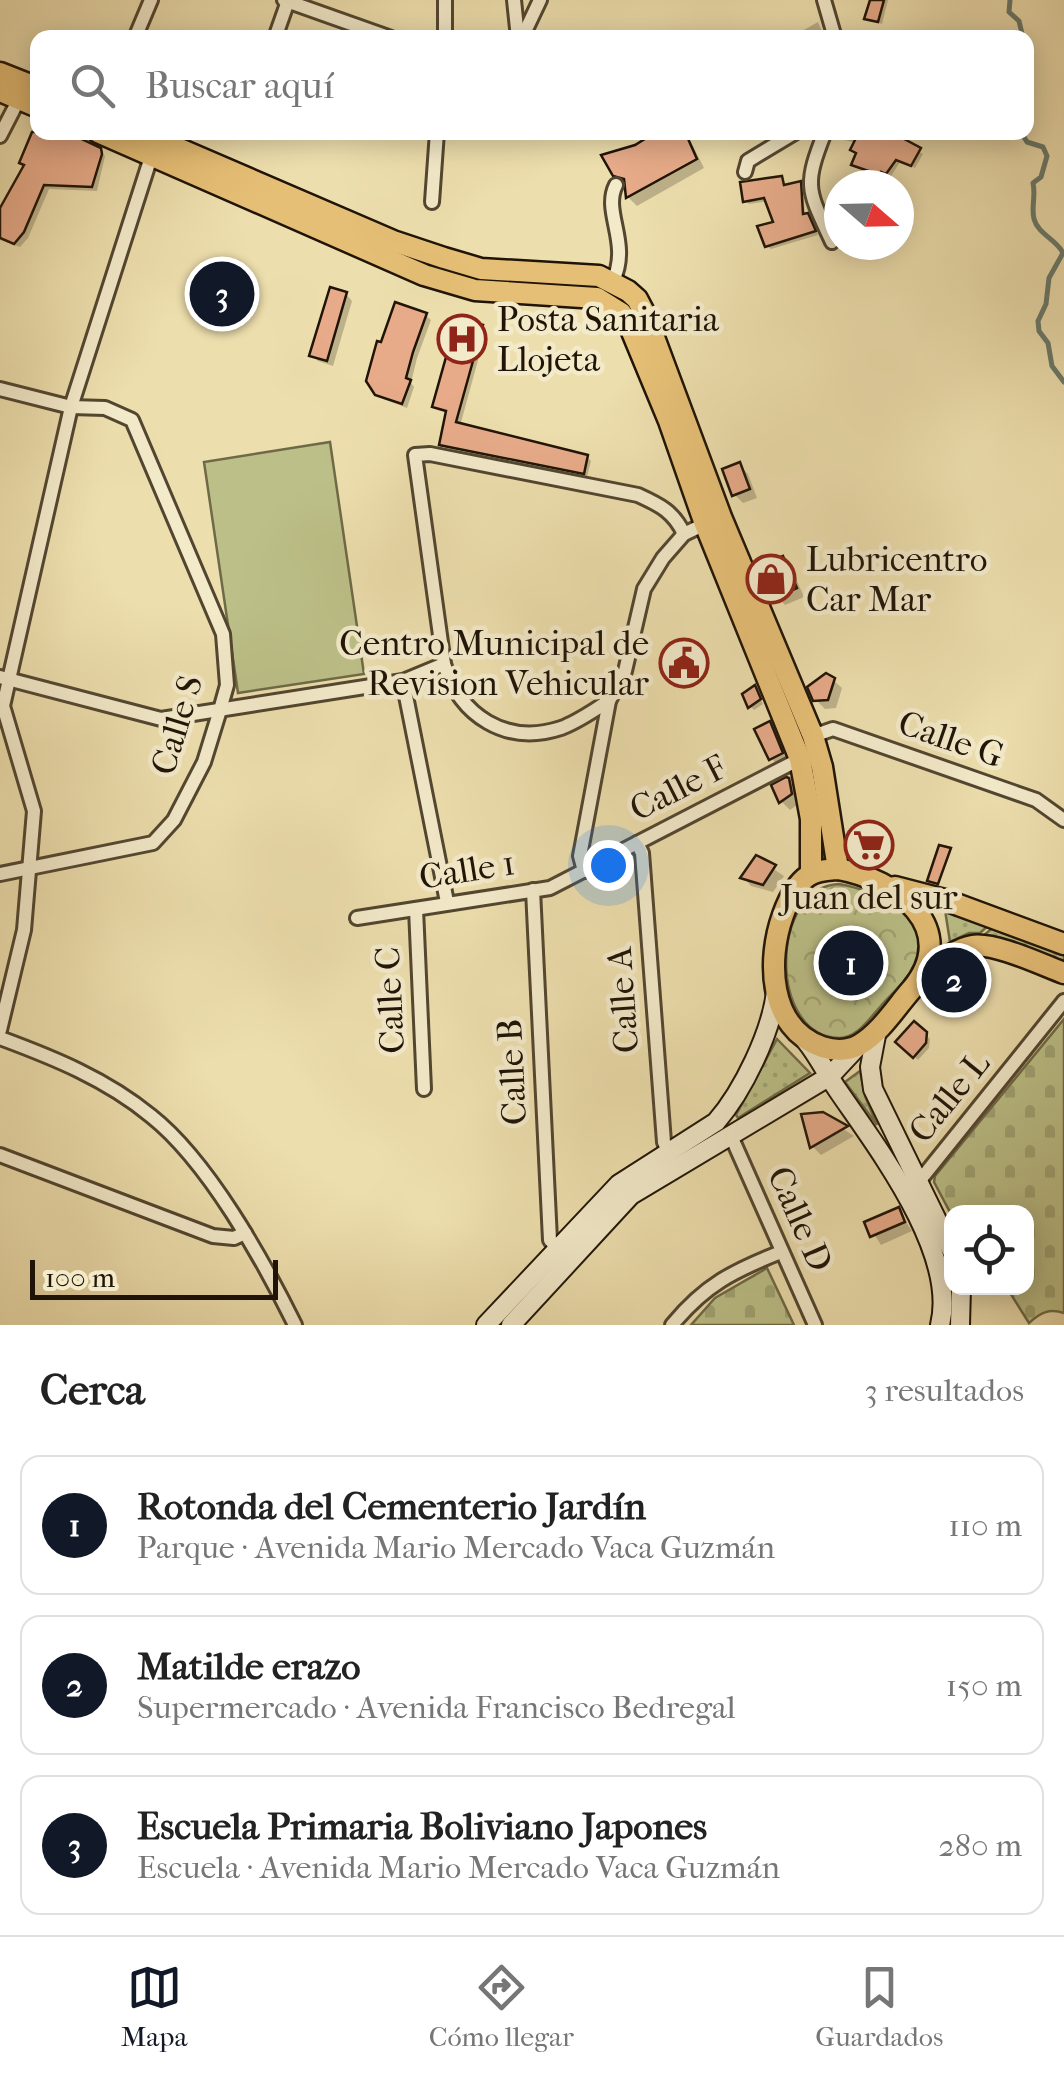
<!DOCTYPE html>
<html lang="es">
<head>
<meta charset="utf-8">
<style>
  :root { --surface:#fff; --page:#f6f6f6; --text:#222; --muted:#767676; --line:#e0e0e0; --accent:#111827 }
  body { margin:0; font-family:"IM FELL French Canon",serif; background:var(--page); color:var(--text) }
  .controls { position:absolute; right:30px; bottom:30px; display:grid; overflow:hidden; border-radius:20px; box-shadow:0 5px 25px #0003 }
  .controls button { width:90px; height:90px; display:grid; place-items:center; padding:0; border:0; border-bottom:2px solid var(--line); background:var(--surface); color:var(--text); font:50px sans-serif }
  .compass { position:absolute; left:824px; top:170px; width:90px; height:90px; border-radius:50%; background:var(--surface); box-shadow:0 5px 25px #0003; rotate:110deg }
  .scale { position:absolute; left:30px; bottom:25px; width:248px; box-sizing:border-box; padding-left:10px; border:5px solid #1f1407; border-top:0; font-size:28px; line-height:35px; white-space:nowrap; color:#1f1407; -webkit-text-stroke:8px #f3eaca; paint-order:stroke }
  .you { position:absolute; left:608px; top:865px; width:35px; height:35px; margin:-25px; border:8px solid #fff; border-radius:50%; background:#1a73e8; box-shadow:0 0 0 15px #1a73e833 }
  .badge { display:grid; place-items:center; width:65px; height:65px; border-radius:50%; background:var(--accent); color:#fff; font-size:32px; font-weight:700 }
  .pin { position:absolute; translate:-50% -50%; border:5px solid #fff; box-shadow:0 2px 10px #0006 }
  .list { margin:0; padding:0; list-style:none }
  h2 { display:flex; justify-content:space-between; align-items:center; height:130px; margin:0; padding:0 40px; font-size:42px }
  h2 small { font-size:32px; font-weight:400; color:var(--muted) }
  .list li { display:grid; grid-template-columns:65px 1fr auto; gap:30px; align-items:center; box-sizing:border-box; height:140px; margin:0 20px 20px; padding:0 20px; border:2px solid var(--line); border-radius:20px }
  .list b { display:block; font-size:38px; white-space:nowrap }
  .list p { margin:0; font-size:32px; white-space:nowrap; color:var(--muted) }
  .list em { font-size:32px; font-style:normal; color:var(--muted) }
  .icon { flex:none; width:55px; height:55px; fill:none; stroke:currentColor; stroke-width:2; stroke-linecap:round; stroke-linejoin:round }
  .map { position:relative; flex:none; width:1064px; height:1325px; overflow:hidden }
  .search { position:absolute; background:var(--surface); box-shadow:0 5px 25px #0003; left:30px; right:30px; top:30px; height:110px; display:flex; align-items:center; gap:25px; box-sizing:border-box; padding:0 35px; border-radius:20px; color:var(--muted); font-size:38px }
  .sheet { height:610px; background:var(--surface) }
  nav { display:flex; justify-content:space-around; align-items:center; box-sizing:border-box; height:140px; border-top:2px solid var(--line); background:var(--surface); font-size:28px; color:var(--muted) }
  nav a { display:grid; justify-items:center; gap:5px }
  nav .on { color:var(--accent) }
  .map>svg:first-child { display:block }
  .grass { fill:url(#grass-dots); stroke:#6e6a48; stroke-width:2.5 }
  .forest { fill:url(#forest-crowns); stroke:#6e6a48; stroke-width:2.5 }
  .cemetery { fill:url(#cemetery-stones); stroke:#6e6a48; stroke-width:2.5 }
  .pitch { fill:#bcc088; stroke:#6e6a48; stroke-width:2.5 }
  .shadow { fill:#0003 }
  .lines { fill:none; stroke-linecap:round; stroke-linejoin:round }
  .stream { stroke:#68796b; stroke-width:5 }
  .building { fill:#e7ab8a; stroke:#1f1407; stroke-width:2.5 }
  .street-casing { stroke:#524630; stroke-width:18 }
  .secondary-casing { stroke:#1f1407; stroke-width:22 }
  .primary-casing { stroke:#1f1407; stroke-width:25 }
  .street { stroke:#f3eaca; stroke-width:12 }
  .secondary { stroke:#f3eaca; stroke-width:18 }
  .primary { stroke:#e6bf76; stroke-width:20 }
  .labels { text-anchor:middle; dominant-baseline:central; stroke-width:9; stroke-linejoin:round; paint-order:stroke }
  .poi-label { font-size:35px; fill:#1f1407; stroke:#f3eaca; text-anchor:start }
  .street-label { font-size:35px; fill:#1f1407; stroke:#f3eaca }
</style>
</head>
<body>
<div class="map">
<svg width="1064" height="1325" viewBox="0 0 1064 1325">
  <defs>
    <pattern id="grass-dots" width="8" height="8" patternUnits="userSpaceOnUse" patternTransform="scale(2.5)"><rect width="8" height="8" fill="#bcc088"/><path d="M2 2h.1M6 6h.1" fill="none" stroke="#a1a474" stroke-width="1.8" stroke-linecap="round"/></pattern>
    <pattern id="forest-crowns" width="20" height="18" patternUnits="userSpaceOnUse" patternTransform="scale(2.5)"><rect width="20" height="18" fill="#bcc088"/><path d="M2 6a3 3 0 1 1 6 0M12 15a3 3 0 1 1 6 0" fill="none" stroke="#a1a474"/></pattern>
    <pattern id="cemetery-stones" width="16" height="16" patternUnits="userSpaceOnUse" patternTransform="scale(2.5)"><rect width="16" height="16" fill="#bcc088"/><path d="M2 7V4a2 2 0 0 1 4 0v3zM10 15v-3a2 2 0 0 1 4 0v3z" fill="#a1a474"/></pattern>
  </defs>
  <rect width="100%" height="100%" fill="#eddead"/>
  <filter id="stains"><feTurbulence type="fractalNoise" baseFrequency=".002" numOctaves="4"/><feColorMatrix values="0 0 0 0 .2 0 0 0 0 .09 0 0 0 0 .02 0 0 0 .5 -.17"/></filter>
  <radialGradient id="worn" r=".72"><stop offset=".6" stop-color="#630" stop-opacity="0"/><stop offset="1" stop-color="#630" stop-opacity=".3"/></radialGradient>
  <!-- grass -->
  <g class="grass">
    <polygon points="945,910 990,924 980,933 969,933 950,942"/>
    <polygon points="995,926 1064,952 1064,963 984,935"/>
    <polygon points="777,1039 810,1073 738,1118 736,1115"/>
    <polygon points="860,1071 865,1096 877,1125 845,1082"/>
  </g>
  <!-- forest -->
  <path class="forest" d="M839,884C875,890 939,918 914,966C907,981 891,994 880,1007C869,1019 857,1038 839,1038C768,1037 769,887 839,884Z"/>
  <!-- cemetery -->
  <g class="cemetery">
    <path d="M1064,1019V1313C1049,1308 1040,1313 1029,1323L1007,1288H1026V1212L951,1214L934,1182L935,1176Z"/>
    <polygon points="767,1268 794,1325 691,1325 715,1298"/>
  </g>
  <!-- pitch -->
  <polygon class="pitch" points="330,442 364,674 238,693 204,462"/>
  <!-- shadow -->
  <g class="shadow">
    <polygon points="873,0 888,0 882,24 867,18"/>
    <polygon points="818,22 825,38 805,38 802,31"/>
    <polygon points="38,125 38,132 99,150 105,156 97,191 49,189 28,238 20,247 0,240 0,212 26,166 22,163"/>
    <polygon points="662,132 686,132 704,168 637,206 628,197 627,184 615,174"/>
    <polygon points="838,132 885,132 923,154 915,168 900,162 891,176 885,174 884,177 858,168 854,165 859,154 856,143 841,139"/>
    <polygon points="782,179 786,187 800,184 803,188 805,216 811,219 818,235 771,249 767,246 776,224 768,201 749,204 745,200"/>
    <polygon points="346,294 352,301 333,366 318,361 312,355"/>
    <polygon points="425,315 431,320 417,358 411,383 414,387 407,408 383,399 377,393"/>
    <polygon points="482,327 486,331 460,426 587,457 591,461 587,477 446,448 442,444 449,413 435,406"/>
    <polygon points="739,465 748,474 757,498 743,503 734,494"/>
    <polygon points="783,559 791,567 804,597 785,605 776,596"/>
    <polygon points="833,680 842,688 836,708 825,709 816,700"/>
    <polygon points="755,688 763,704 754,710 750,706"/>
    <polygon points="769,724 778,733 790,762 780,767 772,759"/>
    <polygon points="789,781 797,789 800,803 790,810 781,801"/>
    <polygon points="757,858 784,876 773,892 751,886 743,877"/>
    <polygon points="914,1024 930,1039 929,1048 918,1060 899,1042"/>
    <polygon points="822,1115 854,1136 821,1155 812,1146"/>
    <polygon points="898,1210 912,1231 881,1245 867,1223"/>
  </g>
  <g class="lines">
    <!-- stream -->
    <g class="stream">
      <polyline points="1010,0 1009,12 1019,21 1023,38"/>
      <path d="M1021,132L1027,142L1043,147L1047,156L1041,177L1033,183C1036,195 1031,208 1034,219C1038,234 1057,240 1063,253L1049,278L1046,304L1038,321L1039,331L1048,343L1052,366L1064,382"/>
    </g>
  </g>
  <!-- building -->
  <g class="building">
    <polygon points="870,0 884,0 878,22 864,19"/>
    <polygon points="32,132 67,132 101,148 102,154 92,187 44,185 24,232 14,244 0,238 0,208 24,165 19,163"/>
    <polygon points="656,132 685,132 697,159 626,198 624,179 613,176 601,155 635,145"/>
    <polygon points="859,132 891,132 921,148 911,166 896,160 886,174 881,172 880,175 851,165 856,153 850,150"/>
    <polygon points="782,176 784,185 801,181 803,214 808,213 816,231 765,247 757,226 773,222 764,198 743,202 740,182"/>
    <polygon points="330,287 347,292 327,361 309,356"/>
    <polygon points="395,302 427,313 413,352 406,378 411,380 402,404 375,395 366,381 377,341 381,342"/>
    <polygon points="457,318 483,325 456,422 588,455 584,474 439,445 446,411 432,407"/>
    <polygon points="740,462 750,489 732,496 722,469"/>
    <polygon points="783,556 797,588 774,598 760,566"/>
    <polygon points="826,673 835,678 828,700 813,701 807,687"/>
    <polygon points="755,685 761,699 748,708 742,694"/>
    <polygon points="770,721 783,753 769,760 754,729"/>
    <polygon points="786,777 789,778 792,794 779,803 771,785"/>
    <polygon points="939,845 951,848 938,884 927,881"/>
    <polygon points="756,855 776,865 763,885 740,878"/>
    <polygon points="914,1021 927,1032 926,1043 913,1058 895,1042"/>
    <polygon points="823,1112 848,1126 810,1148 801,1114"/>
    <polygon points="899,1207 905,1222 870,1237 864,1222"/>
  </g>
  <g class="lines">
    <!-- street casing -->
    <g class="street-casing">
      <g id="street">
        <polyline points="284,0 391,38"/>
        <polyline points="445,0 445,38"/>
        <polyline points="514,0 518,38"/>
        <polyline points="824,0 835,38"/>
        <polyline points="135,38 151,0"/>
        <polyline points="275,38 288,1"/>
        <polyline points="522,38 540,0"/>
        <path d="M825,132C803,187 808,190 832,242"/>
        <polyline points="0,136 19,99"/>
        <polyline points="745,172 748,161 796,132"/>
        <polyline points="432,202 437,132"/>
        <path d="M613,281C631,242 602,212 616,185"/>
        <polyline points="0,389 71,407 105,408 132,420 223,634 227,685 220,710 204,762 174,820 153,843 0,874"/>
        <polyline points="0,677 161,719 403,681 444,664"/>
        <polyline points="403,681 447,902"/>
        <path d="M609,701C594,710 578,722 561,728C506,746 460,716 444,664L415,455L430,454L638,495C660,505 674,512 684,534"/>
        <polyline points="813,736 833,729 1036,800 1064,820"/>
        <polyline points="637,843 642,853 664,1142 668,1152"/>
        <polyline points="584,871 580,856 609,701 625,671 644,589 663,558 684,534 705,524"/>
        <polyline points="533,890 550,1240 558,1249"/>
        <polyline points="416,909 424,1089"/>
        <polyline points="357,918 550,888 800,759"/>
        <polyline points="0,1030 24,930 34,811 3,706 71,407 151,157"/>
        <path d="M0,1038C54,1058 106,1079 151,1116C208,1161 263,1260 295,1325"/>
        <polyline points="731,1136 815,1325"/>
        <polyline points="0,1155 213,1236 234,1238 245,1233"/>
        <polyline points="917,1184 1064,1001"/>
        <path d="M672,1325C705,1285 733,1271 781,1252"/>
      </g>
    </g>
    <!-- secondary casing -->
    <g class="secondary-casing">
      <g id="secondary">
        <polyline points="877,1030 870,1067 873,1089 952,1251"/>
        <path d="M806,1041C819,1057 827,1075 839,1092C878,1149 958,1253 940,1325"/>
        <path d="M486,1325L619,1184L716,1122C743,1091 771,1033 776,992"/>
        <polyline points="511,1325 631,1195 830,1076 858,1046"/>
        <polyline points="960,1325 961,1288"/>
      </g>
    </g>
    <!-- primary casing -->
    <g class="primary-casing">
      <g id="primary">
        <polyline points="0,73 38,88"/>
        <polyline points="0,91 38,107"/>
        <polyline points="98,132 424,275 475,290 597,298 621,313 630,327 669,421 705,524 800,759 811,819 811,874"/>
        <polyline points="140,132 393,241 444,258 481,269 599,276 628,291 637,299 646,316 721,517 813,736 822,767 838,869"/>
        <path d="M838,869C896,879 962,928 912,989C896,1007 881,1032 859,1045C848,1051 834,1051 822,1047C768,1028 767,959 783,915C788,901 796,884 808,876C817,870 827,870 838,869Z"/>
        <polyline points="895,887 945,900 1064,944"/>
        <path d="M924,974C939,964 955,949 972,946C995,942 1042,965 1064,973"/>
      </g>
    </g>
    <!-- street -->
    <use href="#street" class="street"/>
    <!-- secondary -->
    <use href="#secondary" class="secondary"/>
    <!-- primary -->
    <use href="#primary" class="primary"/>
  </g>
  <!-- icons -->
  <defs>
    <g id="hospital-ring" transform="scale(2.5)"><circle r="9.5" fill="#f3eaca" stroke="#8f2418" stroke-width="1.5"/><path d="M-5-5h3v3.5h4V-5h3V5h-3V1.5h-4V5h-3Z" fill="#8f2418"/></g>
    <g id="shop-ring" transform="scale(2.5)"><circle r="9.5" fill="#f3eaca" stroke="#8f2418" stroke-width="1.5"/><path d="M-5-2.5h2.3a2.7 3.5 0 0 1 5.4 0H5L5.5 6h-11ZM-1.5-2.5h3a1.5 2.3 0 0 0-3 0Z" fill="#8f2418"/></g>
    <g id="civic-ring" transform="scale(2.5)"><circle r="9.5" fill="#f3eaca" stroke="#8f2418" stroke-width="1.5"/><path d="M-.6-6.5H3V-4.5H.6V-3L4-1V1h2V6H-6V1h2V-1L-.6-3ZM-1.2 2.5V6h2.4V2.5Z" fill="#8f2418"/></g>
    <g id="supermarket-ring" transform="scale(2.5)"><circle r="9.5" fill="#f3eaca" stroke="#8f2418" stroke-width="1.5"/><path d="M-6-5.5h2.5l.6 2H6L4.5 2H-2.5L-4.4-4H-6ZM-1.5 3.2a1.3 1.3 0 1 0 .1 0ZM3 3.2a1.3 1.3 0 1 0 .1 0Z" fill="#8f2418"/></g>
  </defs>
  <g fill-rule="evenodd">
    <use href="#hospital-ring" x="462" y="339"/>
    <use href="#shop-ring" x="771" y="579"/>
    <use href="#civic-ring" x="684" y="663"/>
    <use href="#supermarket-ring" x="869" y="845"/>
  </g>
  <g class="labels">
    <!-- poi labels -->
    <g class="poi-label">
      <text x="497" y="319">Posta Sanitaria<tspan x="497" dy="40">Llojeta</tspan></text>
      <text x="806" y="559">Lubricentro<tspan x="806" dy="40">Car Mar</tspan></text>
      <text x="649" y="643" text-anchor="end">Centro Municipal de<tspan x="649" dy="40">Revision Vehicular</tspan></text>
      <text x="869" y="897" text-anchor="middle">Juan del sur</text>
    </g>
    <!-- street labels -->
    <g class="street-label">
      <text transform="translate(177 725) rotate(-73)">Calle S</text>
      <text transform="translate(951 739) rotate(19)">Calle G</text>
      <text transform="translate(678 788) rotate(-27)">Calle F</text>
      <text transform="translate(467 870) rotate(-9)">Calle 1</text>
      <text transform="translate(390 1000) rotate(-93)">Calle C</text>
      <text transform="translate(623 1000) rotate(-94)">Calle A</text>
      <text transform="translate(512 1072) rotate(-93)">Calle B</text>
      <text transform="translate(949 1097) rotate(-51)">Calle L</text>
      <text transform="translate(800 1219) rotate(66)">Calle D</text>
    </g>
  </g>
  <rect width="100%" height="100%" filter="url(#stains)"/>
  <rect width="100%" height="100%" fill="url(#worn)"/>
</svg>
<div class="controls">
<button><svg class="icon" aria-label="locate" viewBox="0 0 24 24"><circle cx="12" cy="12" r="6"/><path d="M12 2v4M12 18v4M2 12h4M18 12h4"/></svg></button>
</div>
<svg class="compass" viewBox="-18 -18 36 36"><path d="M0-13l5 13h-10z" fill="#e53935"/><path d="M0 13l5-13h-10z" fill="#767676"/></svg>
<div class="scale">100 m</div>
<div class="you"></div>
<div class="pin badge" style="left:851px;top:963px">1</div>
<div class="pin badge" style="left:954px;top:980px">2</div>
<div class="pin badge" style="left:222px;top:294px">3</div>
<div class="search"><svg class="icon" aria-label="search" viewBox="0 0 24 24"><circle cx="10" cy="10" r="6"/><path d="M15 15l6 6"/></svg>Buscar aquí</div>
</div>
<section class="sheet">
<h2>Cerca<small>3 resultados</small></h2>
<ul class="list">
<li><span class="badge">1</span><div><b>Rotonda del Cementerio Jardín</b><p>Parque · Avenida Mario Mercado Vaca Guzmán</p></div><em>110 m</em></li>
<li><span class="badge">2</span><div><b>Matilde erazo</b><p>Supermercado · Avenida Francisco Bedregal</p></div><em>150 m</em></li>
<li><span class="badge">3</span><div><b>Escuela Primaria Boliviano Japones</b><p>Escuela · Avenida Mario Mercado Vaca Guzmán</p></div><em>280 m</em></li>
</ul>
</section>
<nav>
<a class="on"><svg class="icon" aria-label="map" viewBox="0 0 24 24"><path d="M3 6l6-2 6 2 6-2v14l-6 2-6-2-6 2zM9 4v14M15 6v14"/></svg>Mapa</a>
<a><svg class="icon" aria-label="directions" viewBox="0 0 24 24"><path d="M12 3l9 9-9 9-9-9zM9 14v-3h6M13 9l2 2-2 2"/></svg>Cómo llegar</a>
<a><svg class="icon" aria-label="saved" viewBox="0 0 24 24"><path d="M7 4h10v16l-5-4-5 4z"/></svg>Guardados</a>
</nav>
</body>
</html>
